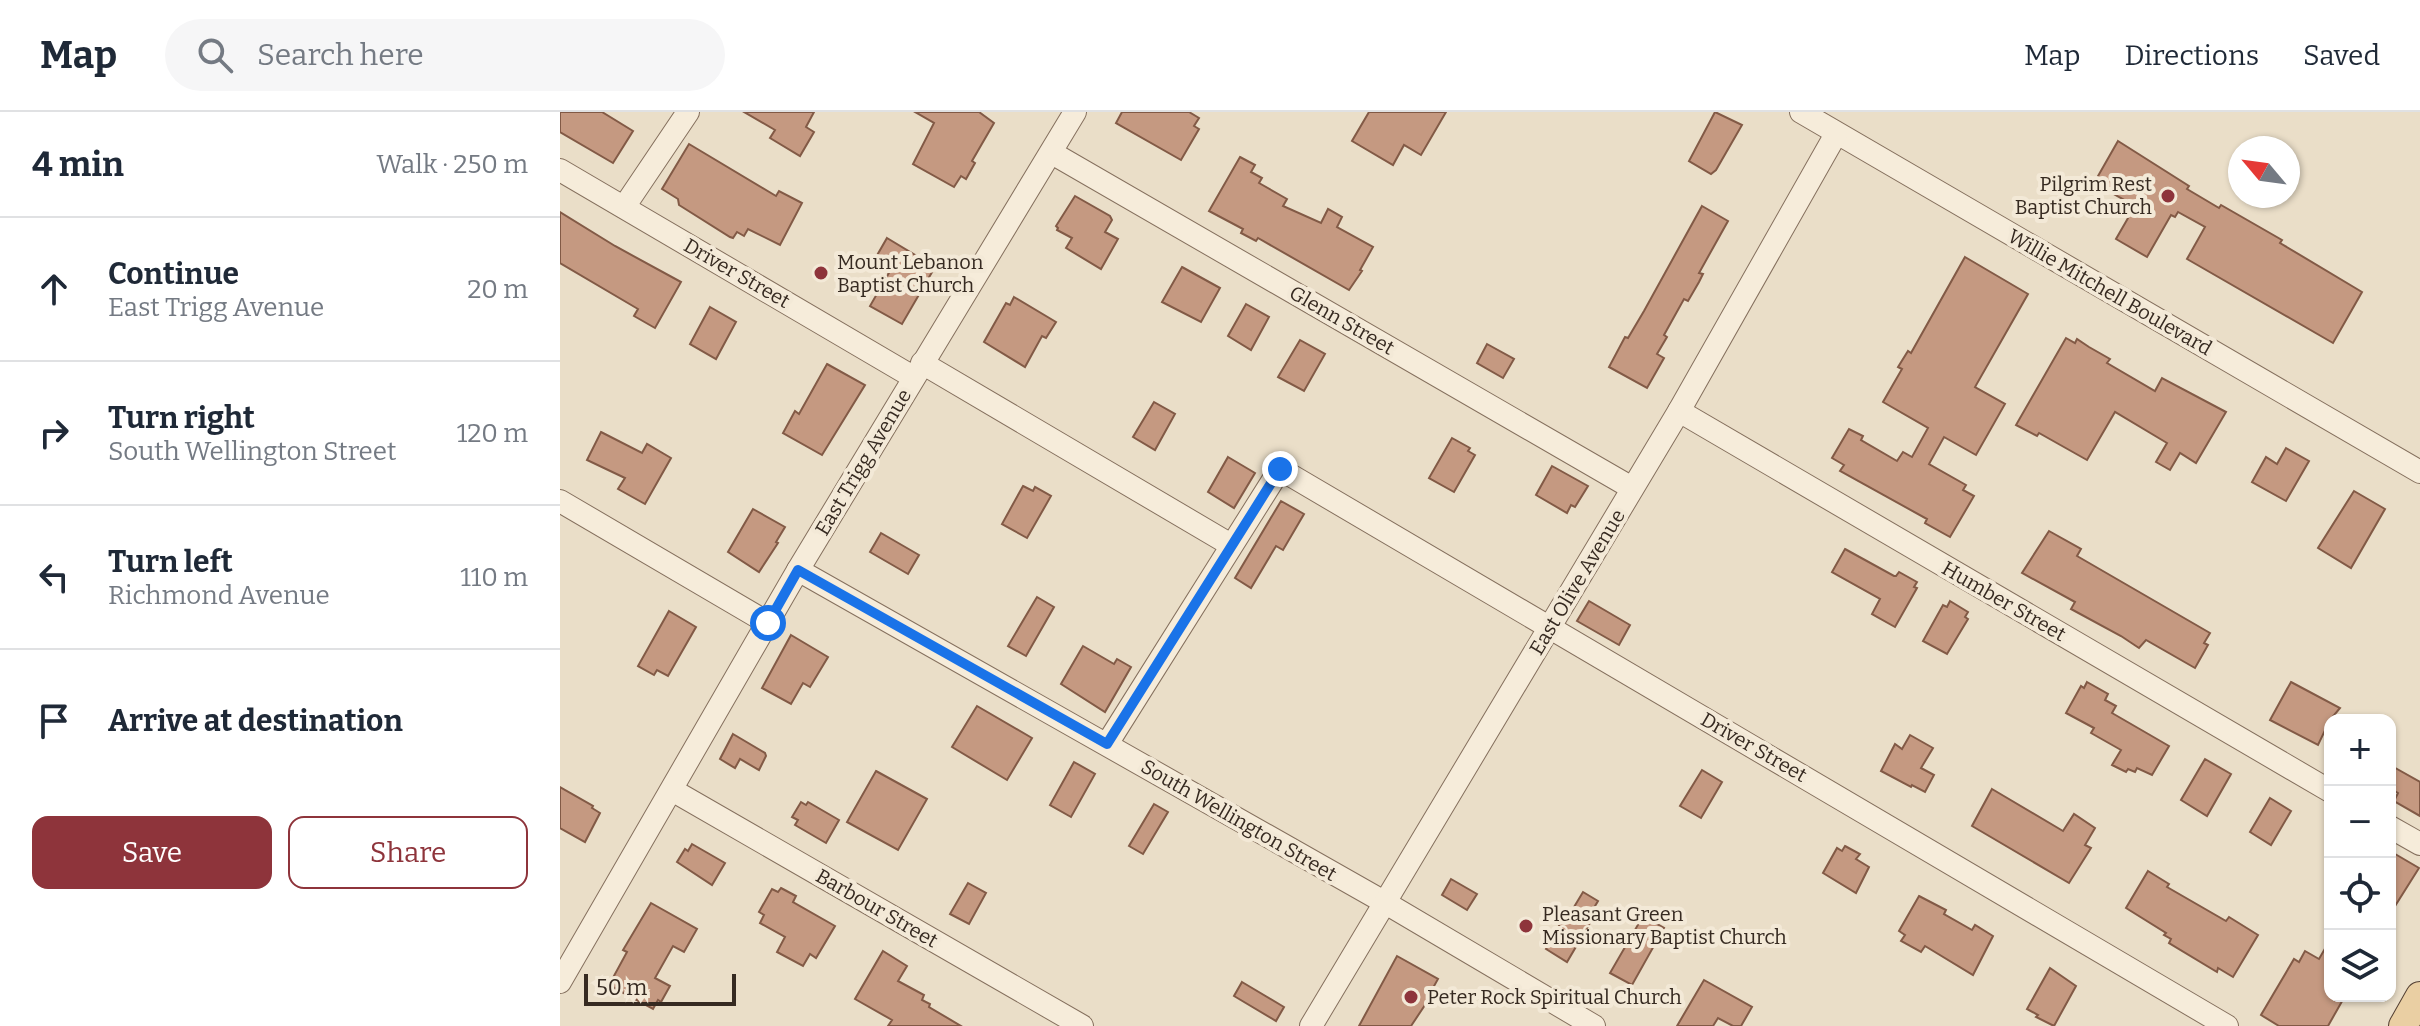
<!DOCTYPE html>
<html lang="en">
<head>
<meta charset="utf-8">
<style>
  :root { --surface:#fff; --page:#f6f6f7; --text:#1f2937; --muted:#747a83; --line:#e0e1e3; --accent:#8e343b }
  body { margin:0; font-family:Bitter,serif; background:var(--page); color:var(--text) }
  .controls { position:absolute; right:24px; bottom:24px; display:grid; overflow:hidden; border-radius:16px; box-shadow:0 2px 6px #0004 }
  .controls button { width:72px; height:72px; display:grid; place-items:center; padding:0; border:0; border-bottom:2px solid var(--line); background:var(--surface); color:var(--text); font:40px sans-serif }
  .compass { position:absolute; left:1668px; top:24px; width:72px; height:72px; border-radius:50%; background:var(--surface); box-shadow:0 2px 6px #0004; rotate:299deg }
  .scale { position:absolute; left:24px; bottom:20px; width:152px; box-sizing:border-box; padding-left:8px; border:4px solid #362a21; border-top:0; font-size:22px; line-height:28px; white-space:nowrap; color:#362a21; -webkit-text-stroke:6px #f3e9d7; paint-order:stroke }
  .stop { position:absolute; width:24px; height:24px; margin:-18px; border:6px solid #1a73e8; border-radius:50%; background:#fff }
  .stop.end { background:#1a73e8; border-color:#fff; box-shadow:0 2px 8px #0008 }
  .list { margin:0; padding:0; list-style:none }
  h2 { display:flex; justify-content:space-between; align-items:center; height:104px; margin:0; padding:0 32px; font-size:34px }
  h2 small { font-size:26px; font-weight:400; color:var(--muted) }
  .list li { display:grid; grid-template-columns:52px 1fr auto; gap:24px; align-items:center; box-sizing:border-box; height:144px; padding:0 32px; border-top:2px solid var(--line) }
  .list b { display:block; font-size:30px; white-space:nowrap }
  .list p { margin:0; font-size:26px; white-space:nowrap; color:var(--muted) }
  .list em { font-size:26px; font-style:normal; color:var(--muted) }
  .actions { display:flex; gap:16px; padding:24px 32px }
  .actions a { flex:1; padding:18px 0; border:2px solid var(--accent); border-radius:16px; text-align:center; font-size:28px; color:var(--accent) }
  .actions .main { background:var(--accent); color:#fff }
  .icon { flex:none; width:44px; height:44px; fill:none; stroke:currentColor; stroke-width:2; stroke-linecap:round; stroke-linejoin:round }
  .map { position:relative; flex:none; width:1860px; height:914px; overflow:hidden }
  header { display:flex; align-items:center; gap:48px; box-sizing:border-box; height:112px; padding:0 40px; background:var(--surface); border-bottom:2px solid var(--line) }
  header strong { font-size:38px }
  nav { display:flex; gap:44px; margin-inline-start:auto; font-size:28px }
  .search { width:560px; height:72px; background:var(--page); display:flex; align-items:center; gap:20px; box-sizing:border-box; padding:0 28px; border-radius:44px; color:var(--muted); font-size:30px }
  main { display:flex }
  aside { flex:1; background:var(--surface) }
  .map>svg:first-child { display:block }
  .building { fill:#c59981; stroke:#825a46; stroke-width:2 }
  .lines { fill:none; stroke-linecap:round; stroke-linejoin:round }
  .minor-casing { stroke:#85705e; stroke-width:24 }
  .major-casing { stroke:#533f32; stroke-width:30 }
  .minor { stroke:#f6ecda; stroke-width:22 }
  .major { stroke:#eacfa3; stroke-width:28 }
  .route { stroke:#1a73e8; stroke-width:10 }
  .poi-dot { fill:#8e343b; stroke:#f3e9d7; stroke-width:3 }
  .labels { text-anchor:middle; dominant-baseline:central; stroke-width:8; stroke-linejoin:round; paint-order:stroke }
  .poi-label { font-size:20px; fill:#362a21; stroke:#f3e9d7; text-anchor:start }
  .street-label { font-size:20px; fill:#362a21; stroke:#f3e9d7 }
</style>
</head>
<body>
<header>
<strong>Map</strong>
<div class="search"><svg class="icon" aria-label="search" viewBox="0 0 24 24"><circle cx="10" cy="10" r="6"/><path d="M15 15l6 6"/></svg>Search here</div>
<nav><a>Map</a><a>Directions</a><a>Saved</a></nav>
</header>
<main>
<aside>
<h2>4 min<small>Walk · 250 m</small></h2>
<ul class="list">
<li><svg class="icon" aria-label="ahead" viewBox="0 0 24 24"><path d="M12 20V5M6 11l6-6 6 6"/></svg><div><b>Continue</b><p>East Trigg Avenue</p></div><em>20 m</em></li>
<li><svg class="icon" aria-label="right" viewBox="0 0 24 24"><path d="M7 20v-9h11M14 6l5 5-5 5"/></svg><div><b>Turn right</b><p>South Wellington Street</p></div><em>120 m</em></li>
<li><svg class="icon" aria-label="left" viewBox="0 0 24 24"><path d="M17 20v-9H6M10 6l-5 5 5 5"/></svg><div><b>Turn left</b><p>Richmond Avenue</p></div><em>110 m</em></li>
<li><svg class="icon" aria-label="arrive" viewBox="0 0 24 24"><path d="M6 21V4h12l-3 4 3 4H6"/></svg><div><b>Arrive at destination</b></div></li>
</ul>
<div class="actions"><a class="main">Save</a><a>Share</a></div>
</aside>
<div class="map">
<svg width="1860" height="914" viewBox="0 0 1860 914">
  <rect width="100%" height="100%" fill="#eadec8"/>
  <!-- building -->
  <g class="building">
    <polygon points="0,0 42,0 73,19 53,51 0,20"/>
    <polygon points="184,0 254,0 246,15 254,20 240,44 210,26 215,18"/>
    <polygon points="355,0 419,0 434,11 412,49 415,51 406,67 401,64 394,75 353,52 374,11"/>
    <polygon points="562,0 629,0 639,6 634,14 639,17 621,48 556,11"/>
    <polygon points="809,0 886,0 861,43 844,33 833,53 792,29"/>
    <polygon points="1155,0 1182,13 1156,58 1151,62 1129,49"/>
    <polygon points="1558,29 1629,74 1627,77 1659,96 1661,93 1722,128 1720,131 1802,180 1773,231 1627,147 1645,115 1618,100 1615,105 1611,103 1587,145 1556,127 1575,94 1534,71"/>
    <polygon points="129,32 216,84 219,79 242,91 220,133 188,117 184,124 177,120 173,126 170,125 119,93 118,87 102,77"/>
    <polygon points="680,45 695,53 691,60 702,66 699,71 727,87 723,94 761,111 768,97 782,105 777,115 813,135 800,158 802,159 789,178 698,126 696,129 681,121 683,117 649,99"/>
    <polygon points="515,84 550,104 552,108 545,120 558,127 541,157 506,136 512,126 497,118 498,116 496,114"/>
    <polygon points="1142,94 1168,109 1139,161 1143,162 1139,170 1128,189 1124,187 1104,223 1107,225 1097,242 1104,246 1087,276 1049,255 1065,225 1068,226 1084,199"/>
    <polygon points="0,100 55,134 121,170 95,216 74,204 78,197 0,151"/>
    <polygon points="327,126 375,155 342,212 310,194 329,161 312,152"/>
    <polygon points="1405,145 1468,182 1415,275 1445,292 1416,343 1384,325 1369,352 1406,373 1403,378 1414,384 1390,425 1365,411 1367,407 1280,359 1284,353 1272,346 1289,317 1303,324 1301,328 1337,349 1343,340 1352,345 1368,316 1323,290 1342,257 1338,255 1348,239 1351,241"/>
    <polygon points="622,155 660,176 641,210 602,190"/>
    <polygon points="454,185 496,210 486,226 482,224 465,255 424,230 446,191 450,193"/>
    <polygon points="686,192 709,205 691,238 668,224"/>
    <polygon points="150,195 176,210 156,247 130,232"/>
    <polygon points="1506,226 1515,231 1517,227 1529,235 1550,247 1547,251 1595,279 1602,266 1666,300 1636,351 1620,341 1610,358 1596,350 1607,331 1555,300 1527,348 1479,321 1477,324 1456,313"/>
    <polygon points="740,228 765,242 744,279 718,265"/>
    <polygon points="927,232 954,247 943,266 917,251"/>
    <polygon points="267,252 305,273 262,343 223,321 235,299 239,302"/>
    <polygon points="594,290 615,302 595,338 573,325"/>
    <polygon points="41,320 82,341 87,332 111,346 85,392 58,377 65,366 27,348"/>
    <polygon points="892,326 910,336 908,339 915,343 894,380 869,366"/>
    <polygon points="1726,336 1749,349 1726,389 1692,370 1706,345 1717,352"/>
    <polygon points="668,345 695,361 674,396 648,380"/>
    <polygon points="992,354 1028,374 1015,395 1011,393 1007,401 976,383"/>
    <polygon points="463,374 473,379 475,375 491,384 467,426 442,412"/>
    <polygon points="1794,379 1825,397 1791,456 1758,436"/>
    <polygon points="721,389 744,402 723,438 716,434 691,476 675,466"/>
    <polygon points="193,397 225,415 216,430 218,431 199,460 168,440"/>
    <polygon points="1489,419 1521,437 1517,444 1650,521 1644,531 1648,533 1635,556 1586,528 1579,536 1561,524 1511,497 1515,490 1462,461"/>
    <polygon points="321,421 359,443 348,462 310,440"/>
    <polygon points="1285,437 1334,464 1336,464 1339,460 1357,470 1354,475 1357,476 1335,515 1312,502 1320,487 1272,460"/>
    <polygon points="477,485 494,495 466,544 448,534"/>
    <polygon points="1029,489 1070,513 1059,533 1017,509"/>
    <polygon points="1390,489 1408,500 1405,505 1408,507 1387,542 1363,529 1383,493 1387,495"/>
    <polygon points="109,499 136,515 108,564 97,558 94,563 78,554"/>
    <polygon points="231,523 268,545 250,575 243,571 231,592 202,576"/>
    <polygon points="523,534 554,552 557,547 571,555 545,600 501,572"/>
    <polygon points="1527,570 1548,582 1545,588 1556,594 1552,601 1609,634 1592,663 1577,656 1575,660 1568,657 1566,660 1552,653 1561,638 1531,621 1534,616 1506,601 1521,574 1524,576"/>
    <polygon points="1731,570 1780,596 1770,608 1758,633 1710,608"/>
    <polygon points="417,594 472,626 447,668 392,635"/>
    <polygon points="173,622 205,641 206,644 199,658 180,647 175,656 160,647"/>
    <polygon points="1350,623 1373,636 1361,656 1374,663 1365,680 1352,673 1351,675 1321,659 1335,632 1342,637"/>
    <polygon points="1645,647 1671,662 1647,704 1621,688"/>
    <polygon points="514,650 535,662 511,705 490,693"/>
    <polygon points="1830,653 1860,670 1860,704 1834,689 1838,681 1830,676"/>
    <polygon points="1142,658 1162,670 1141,706 1120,694"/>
    <polygon points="316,659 367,687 338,738 287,710"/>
    <polygon points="0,675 33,694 32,696 40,701 25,730 0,716"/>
    <polygon points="1432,677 1503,719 1514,702 1535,716 1525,733 1531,736 1509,771 1412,714"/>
    <polygon points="1710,686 1731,699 1711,733 1690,720"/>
    <polygon points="241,690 246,693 248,690 279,708 266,731 235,713 238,708 232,705"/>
    <polygon points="594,692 608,700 583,742 569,734"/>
    <polygon points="132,732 165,751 152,773 117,750 125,737 128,739"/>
    <polygon points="1285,734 1300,742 1296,747 1309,755 1296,781 1263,761 1277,736 1282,739"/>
    <polygon points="1830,739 1859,756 1830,802"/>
    <polygon points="1588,759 1609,772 1607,775 1666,809 1669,805 1698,823 1673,865 1658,856 1657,860 1609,831 1611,827 1604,823 1606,821 1566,796"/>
    <polygon points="891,767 917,782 907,798 882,783"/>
    <polygon points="408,771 426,781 409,812 390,802"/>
    <polygon points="221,776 236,784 233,790 275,814 256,846 250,842 243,854 217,840 225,825 200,811 204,803 199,800 212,777 218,780"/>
    <polygon points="1023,780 1038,789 1026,809 1030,811 1007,850 986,837 1008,798 1011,800"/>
    <polygon points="1359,784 1386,798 1384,802 1412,818 1415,813 1433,824 1413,863 1365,834 1361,840 1341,829 1345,823 1339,819"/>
    <polygon points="91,791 137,817 124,840 113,834 95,866 110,874 101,890 98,888 93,897 49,873 67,840 63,838"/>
    <polygon points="1083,804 1104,816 1072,873 1050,861"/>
    <polygon points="1770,828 1770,884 1785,884 1768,914 1719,914 1701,903 1734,847 1739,850 1745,839 1759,847"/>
    <polygon points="323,839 347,854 338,869 364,883 362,888 370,892 369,895 401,914 328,914 332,908 295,887"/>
    <polygon points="837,844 878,867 869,883 871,884 851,914 799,914"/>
    <polygon points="1490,856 1516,874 1494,914 1476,905 1478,903 1467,897"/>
    <polygon points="1144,868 1192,895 1181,914 1173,914 1158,906 1153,914 1117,914"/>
    <polygon points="682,870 724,895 716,909 674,884"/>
  </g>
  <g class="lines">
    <!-- minor casing -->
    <g class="minor-casing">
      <g id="minor">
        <polyline points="1241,0 1860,360"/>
        <polyline points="492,41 1072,376"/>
        <polyline points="0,58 353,265"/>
        <polyline points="64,95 128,0"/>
        <polyline points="362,251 671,433"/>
        <polyline points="1119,299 1770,679"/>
        <polyline points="0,389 208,511"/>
        <polyline points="238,458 824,790 1034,914"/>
        <polyline points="547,632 720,357 1667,914"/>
        <polyline points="112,678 522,914"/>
        <polyline points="1830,715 1860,732"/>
        <polyline points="0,870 238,458 515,0"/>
        <polyline points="751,914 1119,299 1276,22"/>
      </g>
    </g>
    <!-- major casing -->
    <g class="major-casing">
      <polyline id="major" points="1843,914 1860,884"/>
    </g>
    <!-- minor -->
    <use href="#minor" class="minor"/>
    <!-- major -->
    <use href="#major" class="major"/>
  </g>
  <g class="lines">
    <!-- route -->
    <polyline class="route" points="208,511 238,458 547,632 720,357"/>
  </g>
  <!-- markers -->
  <g class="poi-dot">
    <circle cx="1608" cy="84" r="8"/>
    <circle cx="261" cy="161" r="8"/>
    <circle cx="966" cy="814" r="8"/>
    <circle cx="851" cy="885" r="8"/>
  </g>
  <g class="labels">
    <!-- poi labels -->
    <g class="poi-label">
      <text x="1592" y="72" text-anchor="end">Pilgrim Rest<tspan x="1592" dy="23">Baptist Church</tspan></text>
      <text x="277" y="150">Mount Lebanon<tspan x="277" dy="23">Baptist Church</tspan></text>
      <text x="982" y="802">Pleasant Green<tspan x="982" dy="23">Missionary Baptist Church</tspan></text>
      <text x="867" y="885">Peter Rock Spiritual Church</text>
    </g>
    <!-- street labels -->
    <g class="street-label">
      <text transform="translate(177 161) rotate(30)">Driver Street</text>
      <text transform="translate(1550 180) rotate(30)">Willie Mitchell Boulevard</text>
      <text transform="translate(782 208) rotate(30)">Glenn Street</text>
      <text transform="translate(303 350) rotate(-59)">East Trigg Avenue</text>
      <text transform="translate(1017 470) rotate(-59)">East Olive Avenue</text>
      <text transform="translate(1444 489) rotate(30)">Humber Street</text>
      <text transform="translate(1194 635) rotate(30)">Driver Street</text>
      <text transform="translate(679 708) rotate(30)">South Wellington Street</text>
      <text transform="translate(317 796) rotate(30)">Barbour Street</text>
    </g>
  </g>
</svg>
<div class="controls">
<button>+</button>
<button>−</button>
<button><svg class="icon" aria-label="locate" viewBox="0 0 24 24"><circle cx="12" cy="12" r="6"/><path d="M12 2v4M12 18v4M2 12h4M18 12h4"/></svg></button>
<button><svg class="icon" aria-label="layers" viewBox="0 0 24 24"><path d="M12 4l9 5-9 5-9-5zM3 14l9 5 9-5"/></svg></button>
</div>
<svg class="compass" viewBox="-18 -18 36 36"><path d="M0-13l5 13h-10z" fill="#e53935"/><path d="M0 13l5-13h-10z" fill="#747a83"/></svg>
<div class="scale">50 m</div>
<div class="stop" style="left:208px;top:511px"></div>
<div class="stop end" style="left:720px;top:357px"></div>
</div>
</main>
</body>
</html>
